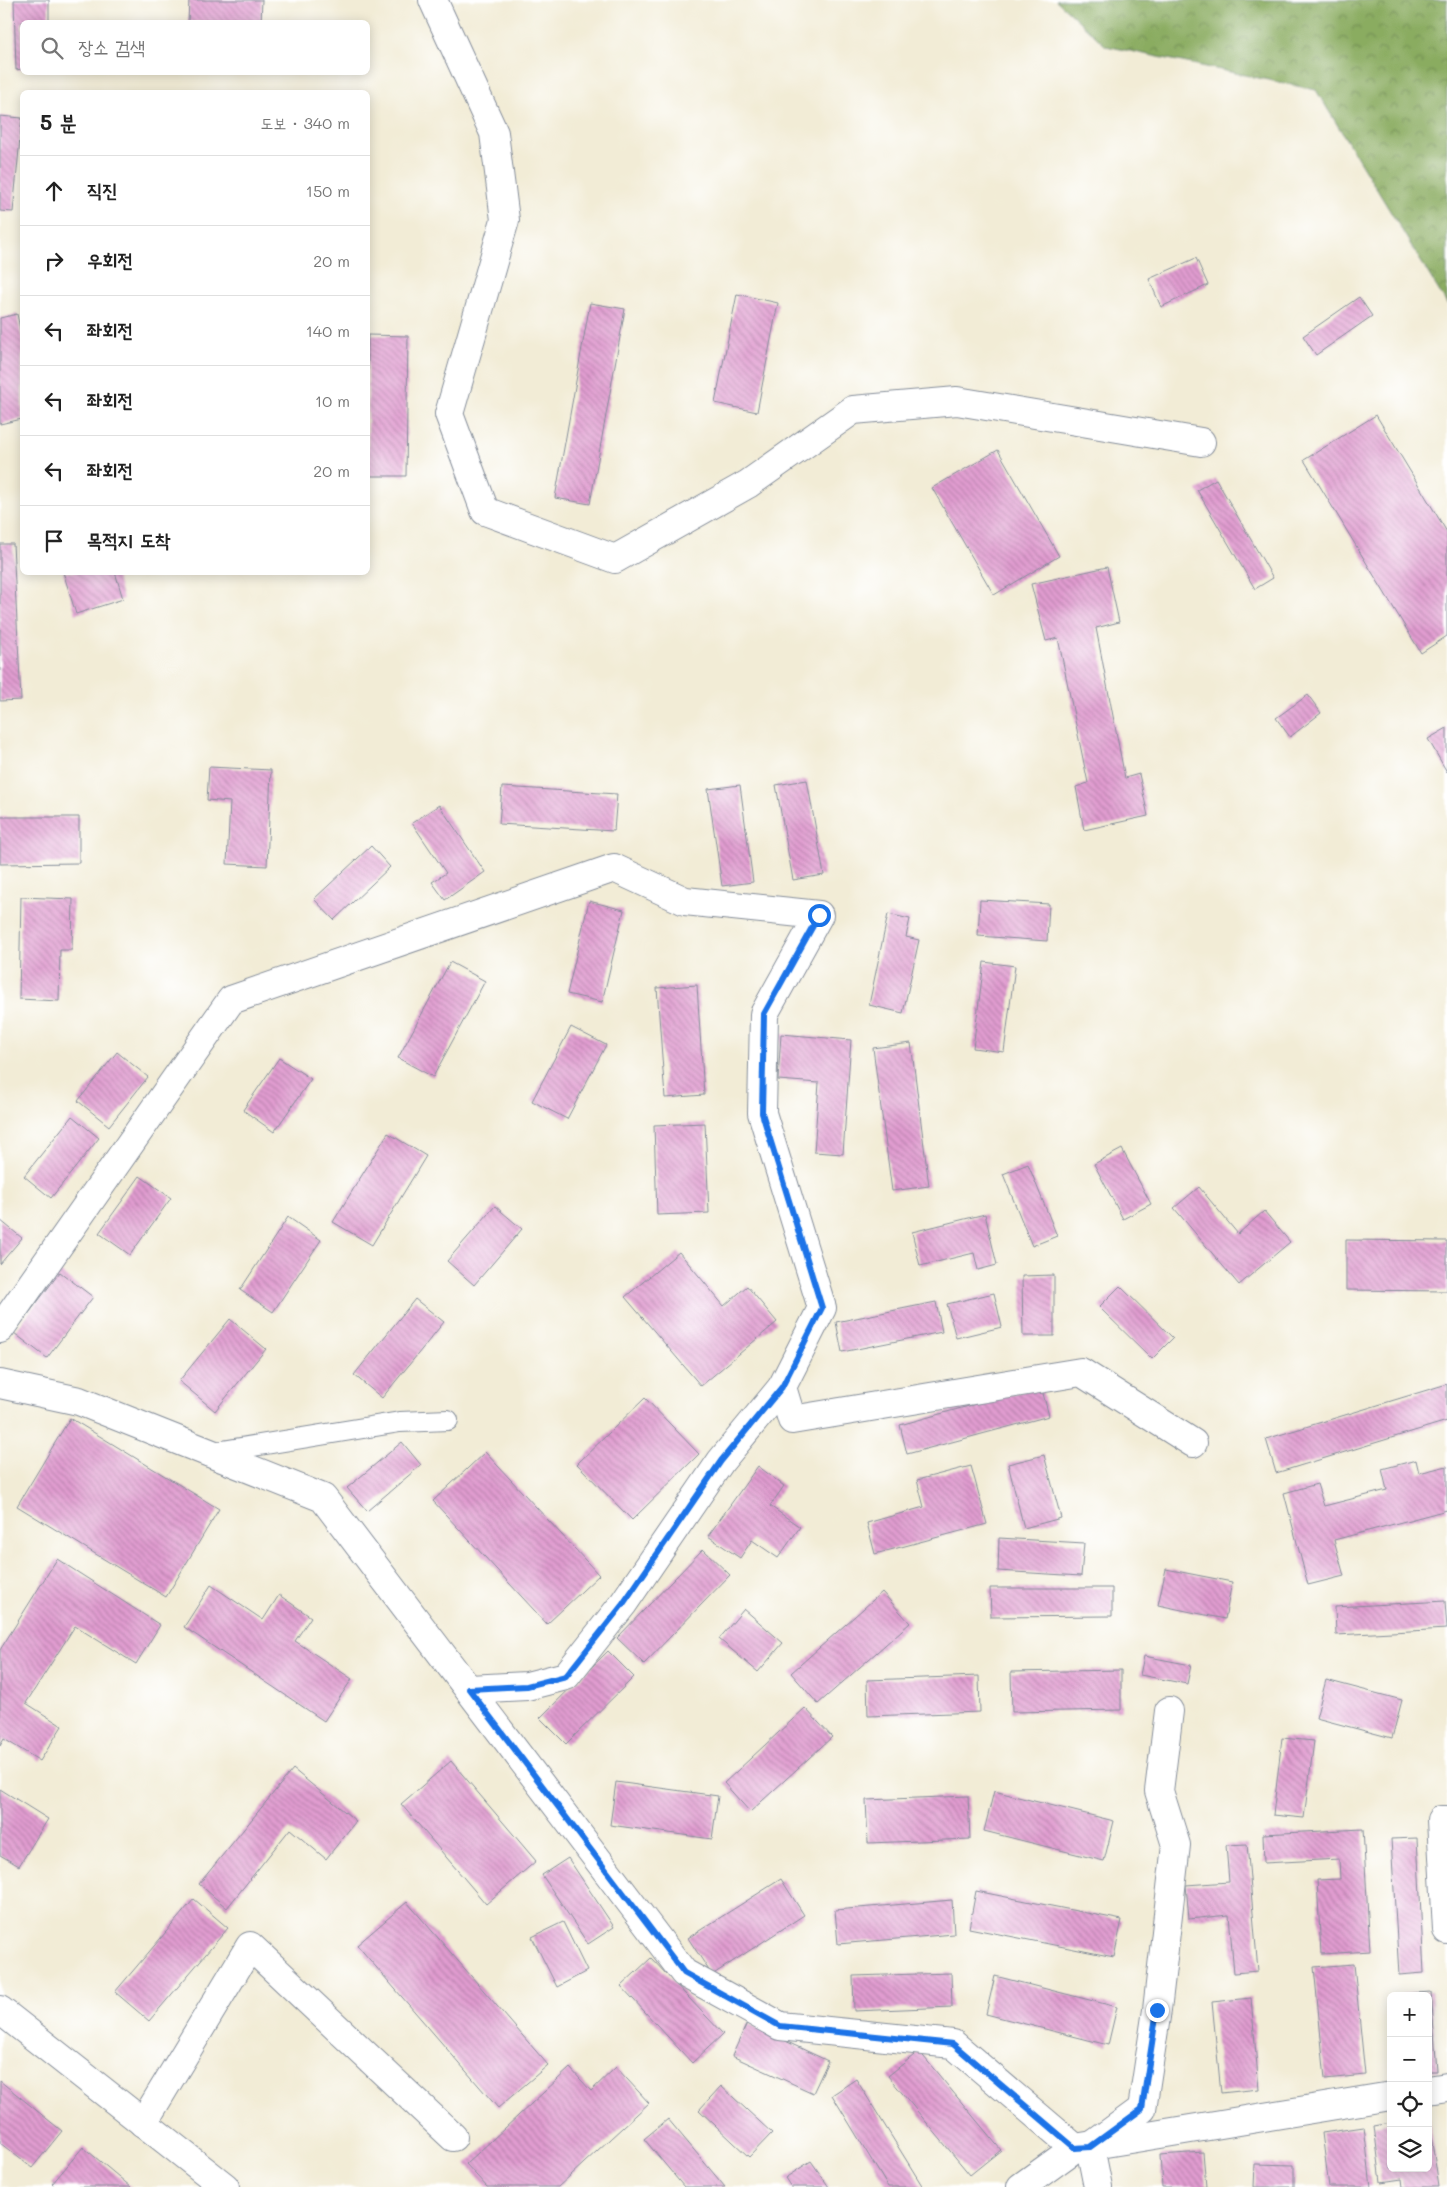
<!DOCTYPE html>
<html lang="ko">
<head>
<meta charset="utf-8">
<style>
  :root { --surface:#fff; --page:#f6f6f6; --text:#222; --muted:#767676; --line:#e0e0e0 }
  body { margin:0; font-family:Mali,"Poor Story",sans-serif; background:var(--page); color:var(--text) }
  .controls { position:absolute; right:15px; bottom:15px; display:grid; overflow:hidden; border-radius:8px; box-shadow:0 2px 12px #0003 }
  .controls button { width:45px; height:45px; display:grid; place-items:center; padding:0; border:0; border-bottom:1px solid var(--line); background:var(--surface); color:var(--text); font:25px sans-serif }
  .stop { position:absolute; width:15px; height:15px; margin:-11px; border:4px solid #1a73e8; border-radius:50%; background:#fff }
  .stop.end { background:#1a73e8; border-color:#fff; box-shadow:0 1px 5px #0008 }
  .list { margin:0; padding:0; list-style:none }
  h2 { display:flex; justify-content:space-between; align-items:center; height:65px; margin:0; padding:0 20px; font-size:21px }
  h2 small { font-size:16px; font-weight:400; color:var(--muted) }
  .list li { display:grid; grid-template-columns:32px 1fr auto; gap:15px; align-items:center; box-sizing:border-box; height:70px; padding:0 20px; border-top:1px solid var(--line) }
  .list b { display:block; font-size:19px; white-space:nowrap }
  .list em { font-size:16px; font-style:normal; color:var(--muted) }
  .icon { flex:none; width:28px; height:28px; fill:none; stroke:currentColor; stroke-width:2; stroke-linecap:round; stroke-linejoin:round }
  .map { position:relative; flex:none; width:1447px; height:2187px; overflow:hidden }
  .search { position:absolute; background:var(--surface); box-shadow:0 2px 12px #0003; left:20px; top:20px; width:350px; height:55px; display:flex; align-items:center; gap:12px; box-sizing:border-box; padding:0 18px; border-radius:8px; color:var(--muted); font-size:19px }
  .panel { position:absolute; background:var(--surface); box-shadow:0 2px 12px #0003; left:20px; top:90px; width:350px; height:485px; border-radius:8px }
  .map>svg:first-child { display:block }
  .forest { fill:url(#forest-crowns); stroke:#526e5f }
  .building { fill:url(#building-back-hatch) }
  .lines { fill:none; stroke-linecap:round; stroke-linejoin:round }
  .lane-casing { stroke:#868e9a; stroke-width:22 }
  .street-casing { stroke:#868e9a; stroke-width:30 }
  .secondary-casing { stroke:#868e9a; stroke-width:30 }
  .lane { stroke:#fff; stroke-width:20 }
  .street { stroke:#fff; stroke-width:28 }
  .secondary { stroke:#fff; stroke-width:28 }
  .route { stroke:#1a73e8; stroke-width:6 }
</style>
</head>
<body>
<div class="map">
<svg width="1447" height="2187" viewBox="0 0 1447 2187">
  <defs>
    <pattern id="forest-crowns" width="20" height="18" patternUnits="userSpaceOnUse" patternTransform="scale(1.25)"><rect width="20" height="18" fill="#8aac60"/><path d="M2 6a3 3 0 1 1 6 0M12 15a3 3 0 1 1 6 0" fill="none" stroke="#708c52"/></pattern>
    <pattern id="building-back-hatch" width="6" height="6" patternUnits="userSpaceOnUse" patternTransform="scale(1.25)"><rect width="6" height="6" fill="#e19cd0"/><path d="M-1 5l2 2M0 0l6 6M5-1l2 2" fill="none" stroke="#b680ac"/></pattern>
  </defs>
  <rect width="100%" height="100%" fill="#fff"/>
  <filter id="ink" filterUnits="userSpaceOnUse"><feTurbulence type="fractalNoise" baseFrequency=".02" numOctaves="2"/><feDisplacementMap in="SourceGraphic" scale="10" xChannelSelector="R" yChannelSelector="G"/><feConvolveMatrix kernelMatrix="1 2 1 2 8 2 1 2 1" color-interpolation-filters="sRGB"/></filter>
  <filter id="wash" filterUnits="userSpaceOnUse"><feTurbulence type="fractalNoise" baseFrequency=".0096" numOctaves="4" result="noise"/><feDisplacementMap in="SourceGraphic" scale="20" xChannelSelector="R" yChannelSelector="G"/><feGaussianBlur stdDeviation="1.12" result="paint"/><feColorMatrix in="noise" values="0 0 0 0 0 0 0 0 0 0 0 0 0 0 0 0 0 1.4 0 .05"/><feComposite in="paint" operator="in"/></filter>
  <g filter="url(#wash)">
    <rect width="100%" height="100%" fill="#f2ecd6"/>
    <!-- forest -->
    <polygon class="forest" points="1056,0 1447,0 1447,304 1316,90 1106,46"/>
    <g id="blocks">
      <!-- building -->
      <g class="building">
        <polygon points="14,0 49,0 49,22 22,22 22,69 16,70"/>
        <polygon points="189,0 262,0 261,22 188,22"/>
        <polygon points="0,116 22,118 13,212 0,211"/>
        <polygon points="1196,258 1208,285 1161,307 1149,279"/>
        <polygon points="737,294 778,303 757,412 715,403"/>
        <polygon points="1359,297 1372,316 1316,355 1303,336"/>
        <polygon points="590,303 625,309 590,504 555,498"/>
        <polygon points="17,314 22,339 22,419 0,424 0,318"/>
        <polygon points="368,335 408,336 406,476 368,476"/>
        <polygon points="1376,415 1447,532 1447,636 1421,653 1304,460"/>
        <polygon points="998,450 1059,556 994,595 932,488"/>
        <polygon points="1216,479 1273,578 1255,589 1197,490"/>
        <polygon points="0,544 13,544 21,700 0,701"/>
        <polygon points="1107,567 1119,622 1096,628 1125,778 1139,774 1148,816 1084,830 1076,787 1088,783 1058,638 1046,641 1031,584"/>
        <polygon points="63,572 115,572 123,599 76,614"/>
        <polygon points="1308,695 1321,713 1290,737 1276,718"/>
        <polygon points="1447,728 1447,772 1428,739"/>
        <polygon points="209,767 271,770 267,866 227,864 230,802 207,800"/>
        <polygon points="807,780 824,875 793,880 776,785"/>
        <polygon points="740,785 753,882 722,886 708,789"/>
        <polygon points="502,787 617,794 614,831 499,824"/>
        <polygon points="439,805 485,872 445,900 432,882 446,873 412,823"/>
        <polygon points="0,817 79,817 79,863 0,864"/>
        <polygon points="371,846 390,867 334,920 314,899"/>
        <polygon points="21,897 73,899 72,950 60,950 59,1001 19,999"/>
        <polygon points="980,900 1049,904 1047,941 978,936"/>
        <polygon points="589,901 624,910 602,1002 567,994"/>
        <polygon points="888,914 910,919 906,937 919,940 903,1013 869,1005"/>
        <polygon points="450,962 485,981 433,1077 398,1058"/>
        <polygon points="984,962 1015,966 1004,1052 973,1048"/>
        <polygon points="697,985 704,1095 665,1098 657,988"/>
        <polygon points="571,1027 606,1045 567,1119 532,1101"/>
        <polygon points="781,1034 851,1040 843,1154 814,1152 819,1083 778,1080"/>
        <polygon points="911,1043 929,1186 892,1191 873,1048"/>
        <polygon points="117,1052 148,1077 109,1126 78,1101"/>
        <polygon points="279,1058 311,1079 274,1132 243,1110"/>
        <polygon points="72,1116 99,1138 51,1198 24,1176"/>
        <polygon points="705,1123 709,1213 657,1215 654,1125"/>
        <polygon points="388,1133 426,1156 372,1245 333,1222"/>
        <polygon points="1122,1149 1151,1204 1123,1219 1094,1164"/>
        <polygon points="1028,1164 1057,1236 1032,1246 1003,1174"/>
        <polygon points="140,1176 171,1198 130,1255 99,1233"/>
        <polygon points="1199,1187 1238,1234 1264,1211 1290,1242 1239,1285 1174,1208"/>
        <polygon points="495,1206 522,1229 474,1285 447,1261"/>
        <polygon points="985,1214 997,1265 978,1270 974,1253 920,1266 912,1232"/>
        <polygon points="288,1217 321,1240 273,1312 240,1290"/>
        <polygon points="0,1220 22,1238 0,1264"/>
        <polygon points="1346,1240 1447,1241 1447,1291 1346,1290"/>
        <polygon points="679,1252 724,1306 747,1286 777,1322 701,1386 625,1297"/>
        <polygon points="60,1272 93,1297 47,1358 14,1333"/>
        <polygon points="1054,1275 1054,1336 1023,1336 1022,1276"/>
        <polygon points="1120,1286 1173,1338 1152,1359 1099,1307"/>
        <polygon points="994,1293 1002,1327 956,1338 947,1304"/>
        <polygon points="415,1299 444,1322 382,1398 354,1375"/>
        <polygon points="936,1302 942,1332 842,1352 836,1322"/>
        <polygon points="230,1319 266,1349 215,1411 179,1381"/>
        <polygon points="1447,1384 1447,1421 1276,1473 1266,1439"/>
        <polygon points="1041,1386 1049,1416 907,1454 900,1425"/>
        <polygon points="645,1398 699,1454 632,1520 577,1464"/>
        <polygon points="70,1418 219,1509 166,1597 17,1506"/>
        <polygon points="402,1442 421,1465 367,1511 347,1488"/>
        <polygon points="485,1452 599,1575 547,1624 433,1501"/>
        <polygon points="1044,1455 1061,1518 1024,1528 1008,1464"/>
        <polygon points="1416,1460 1419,1473 1447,1466 1447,1510 1334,1540 1344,1576 1308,1585 1284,1493 1317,1484 1324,1506 1387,1490 1382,1469"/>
        <polygon points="758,1466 784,1486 770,1506 800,1527 778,1558 752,1540 740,1558 708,1536"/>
        <polygon points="971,1466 987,1524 875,1554 867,1523 924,1507 917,1480"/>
        <polygon points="999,1538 1084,1543 1081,1576 998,1571"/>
        <polygon points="703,1549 730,1575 644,1664 617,1638"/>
        <polygon points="57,1559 160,1625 136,1664 75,1626 26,1703 62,1726 40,1761 4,1739 0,1746 0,1650"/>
        <polygon points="1166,1569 1232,1582 1225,1619 1158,1605"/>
        <polygon points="211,1585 263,1620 279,1595 311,1617 295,1641 352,1679 324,1721 184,1627"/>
        <polygon points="990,1588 1112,1588 1112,1616 991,1617"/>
        <polygon points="882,1592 910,1623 818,1704 791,1673"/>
        <polygon points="1445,1601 1447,1629 1336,1635 1335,1607"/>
        <polygon points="744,1609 783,1643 758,1672 719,1639"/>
        <polygon points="608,1651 634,1677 566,1744 540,1718"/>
        <polygon points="1144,1656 1191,1665 1187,1684 1140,1675"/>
        <polygon points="1121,1670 1121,1710 1012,1712 1011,1672"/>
        <polygon points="979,1676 980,1712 868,1716 867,1680"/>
        <polygon points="1326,1680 1402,1700 1392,1738 1316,1718"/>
        <polygon points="805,1708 832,1737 750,1812 724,1783"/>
        <polygon points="1282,1738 1314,1741 1304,1818 1273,1815"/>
        <polygon points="451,1761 536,1861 486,1904 401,1804"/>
        <polygon points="293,1769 356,1821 326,1859 290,1829 227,1908 199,1884"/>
        <polygon points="616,1782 718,1796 712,1839 610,1825"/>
        <polygon points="0,1789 48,1819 19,1866 0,1855"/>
        <polygon points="994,1791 1114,1821 1104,1861 984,1831"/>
        <polygon points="968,1796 970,1839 868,1843 866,1800"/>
        <polygon points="1363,1829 1370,1951 1321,1954 1317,1880 1340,1879 1339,1859 1264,1863 1263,1834"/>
        <polygon points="1417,1838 1424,1973 1399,1975 1391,1839"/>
        <polygon points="1247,1844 1258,1971 1234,1973 1229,1915 1189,1919 1186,1885 1229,1882 1226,1845"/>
        <polygon points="568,1858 614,1927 588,1944 542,1875"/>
        <polygon points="781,1879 804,1915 712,1975 688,1938"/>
        <polygon points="976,1891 1122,1920 1114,1957 969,1928"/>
        <polygon points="194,1899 228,1928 149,2021 115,1992"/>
        <polygon points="952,1900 954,1934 838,1944 835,1910"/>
        <polygon points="407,1902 548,2065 498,2108 357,1945"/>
        <polygon points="563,1922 587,1971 557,1987 532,1937"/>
        <polygon points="651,1958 723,2034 692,2063 621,1986"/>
        <polygon points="1354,1964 1365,2075 1325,2079 1314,1967"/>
        <polygon points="951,1973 952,2007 854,2011 853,1976"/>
        <polygon points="995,1976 1117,2007 1108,2045 986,2014"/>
        <polygon points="1431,1992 1437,2071 1428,2071 1428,1996 1403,1996 1403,1994"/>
        <polygon points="1251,1998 1259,2089 1221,2093 1212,2002"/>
        <polygon points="747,2023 828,2061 813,2093 732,2056"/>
        <polygon points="919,2051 1001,2150 970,2175 888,2076"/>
        <polygon points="616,2067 649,2103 558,2187 487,2187 466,2164 570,2068 591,2091"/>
        <polygon points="856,2079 923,2187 888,2187 832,2095"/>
        <polygon points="0,2081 62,2131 32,2168 0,2143"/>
        <polygon points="721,2086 772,2133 749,2157 699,2110"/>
        <polygon points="1428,2116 1439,2187 1403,2187 1402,2179 1381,2182 1374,2126 1391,2123 1391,2168 1428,2168"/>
        <polygon points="668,2119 725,2187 684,2187 644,2139"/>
        <polygon points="1364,2127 1371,2187 1329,2187 1322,2133"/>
        <polygon points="83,2147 131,2187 55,2187 52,2184"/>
        <polygon points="1203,2152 1206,2187 1162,2187 1160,2155"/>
        <polygon points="811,2161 829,2187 791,2187 785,2178"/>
        <polygon points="1255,2164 1294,2165 1294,2187 1254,2187"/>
      </g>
    </g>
  </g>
  <g filter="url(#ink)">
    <use href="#blocks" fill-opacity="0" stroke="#868e9a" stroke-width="1"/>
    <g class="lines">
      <!-- lane casing -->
      <g class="lane-casing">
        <polyline id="lane" points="210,1453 400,1422 448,1420"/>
      </g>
      <!-- street casing -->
      <g class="street-casing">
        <g id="street">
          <polyline points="0,1329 231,1000 614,868 685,901 819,915 764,1014 762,1113 822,1308 782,1387 792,1420 1081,1372 1193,1443"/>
          <polyline points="0,1384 79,1401 323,1498 684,1973 780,2026 953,2044 1075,2148 1391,2096"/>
          <polyline points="469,1689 527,1686 566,1676 623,1604 721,1461 782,1387"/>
          <polyline points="1447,1820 1441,1820 1447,1930"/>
          <polyline points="1428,2090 1447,2087"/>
          <polyline points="143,2123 250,1946 453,2137"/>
          <polyline points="1021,2187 1075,2148"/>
          <polyline points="1098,2187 1090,2147 1142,2109 1157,2010 1176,1845 1159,1791 1169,1711"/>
        </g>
      </g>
      <!-- secondary casing -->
      <g class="secondary-casing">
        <g id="secondary">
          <polyline points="433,0 494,133 505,220 449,414 485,511 615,559 748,484 853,410 957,401 1201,442"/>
          <polyline points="0,2010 225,2187"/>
        </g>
      </g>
      <!-- lane -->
      <use href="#lane" class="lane"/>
      <!-- street -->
      <use href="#street" class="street"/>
      <!-- secondary -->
      <use href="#secondary" class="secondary"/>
    </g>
  </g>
  <g class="lines" filter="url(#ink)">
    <!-- route -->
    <polyline class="route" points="819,915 764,1014 762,1113 822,1308 782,1387 721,1461 623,1604 566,1676 527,1686 469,1689 684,1973 780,2026 953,2044 1075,2148 1090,2147 1142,2109 1157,2010"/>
  </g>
</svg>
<div class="controls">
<button>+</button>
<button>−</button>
<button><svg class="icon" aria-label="locate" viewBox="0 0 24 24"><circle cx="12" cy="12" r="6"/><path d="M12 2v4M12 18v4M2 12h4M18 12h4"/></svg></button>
<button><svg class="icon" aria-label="layers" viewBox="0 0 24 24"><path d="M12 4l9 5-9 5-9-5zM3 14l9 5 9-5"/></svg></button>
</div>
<div class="stop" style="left:819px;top:915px"></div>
<div class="stop end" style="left:1157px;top:2010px"></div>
<div class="search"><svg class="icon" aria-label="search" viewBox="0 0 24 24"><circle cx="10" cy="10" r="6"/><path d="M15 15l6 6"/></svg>장소 검색</div>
<section class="panel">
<h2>5 분<small>도보 · 340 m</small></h2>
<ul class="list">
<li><svg class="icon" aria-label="ahead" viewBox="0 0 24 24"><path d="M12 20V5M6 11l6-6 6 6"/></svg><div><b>직진</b></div><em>150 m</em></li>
<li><svg class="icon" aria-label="right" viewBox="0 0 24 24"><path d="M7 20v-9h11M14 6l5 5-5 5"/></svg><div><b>우회전</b></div><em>20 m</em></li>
<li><svg class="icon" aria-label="left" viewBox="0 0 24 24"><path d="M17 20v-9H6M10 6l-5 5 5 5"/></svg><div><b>좌회전</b></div><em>140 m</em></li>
<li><svg class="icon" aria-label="left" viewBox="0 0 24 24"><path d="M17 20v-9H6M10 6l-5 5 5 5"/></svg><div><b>좌회전</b></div><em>10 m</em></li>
<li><svg class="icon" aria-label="left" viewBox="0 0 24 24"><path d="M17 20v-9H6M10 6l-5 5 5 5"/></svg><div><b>좌회전</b></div><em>20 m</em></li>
<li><svg class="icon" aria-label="arrive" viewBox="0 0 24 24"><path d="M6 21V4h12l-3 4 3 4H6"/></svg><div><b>목적지 도착</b></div></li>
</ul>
</section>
</div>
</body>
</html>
